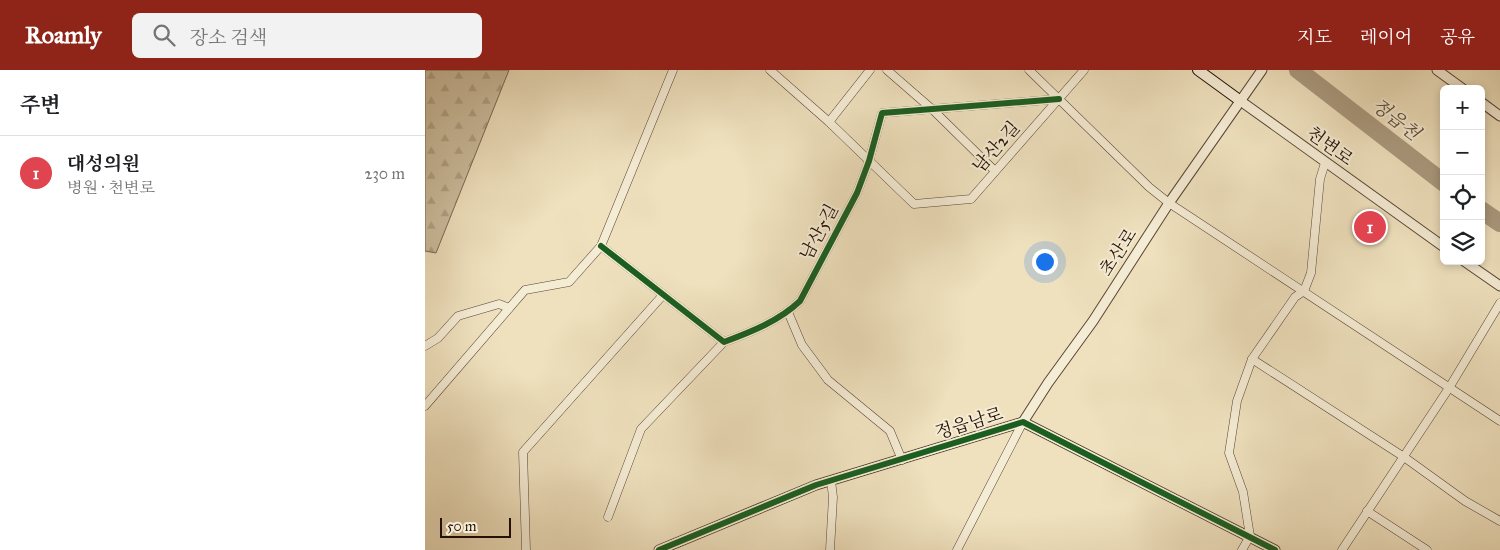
<!DOCTYPE html>
<html lang="ko">
<head>
<meta charset="utf-8">
<style>
  :root { --surface:#fff; --page:#f2f2f2; --text:#202124; --muted:#757577; --line:#e0e0e0; --accent:#8f2418 }
  body { margin:0; font-family:"IM FELL Great Primer","Noto Serif KR",serif; background:var(--page); color:var(--text) }
  .controls { position:absolute; right:15px; top:15px; display:grid; overflow:hidden; border-radius:8px; box-shadow:0 2px 8px #0003 }
  .controls button { width:45px; height:45px; display:grid; place-items:center; padding:0; border:0; border-bottom:1px solid var(--line); background:var(--surface); color:var(--text); font:25px sans-serif }
  .scale { position:absolute; left:15px; bottom:12px; width:71px; box-sizing:border-box; padding-left:5px; border:2px solid #251105; border-top:0; font-size:14px; line-height:18px; white-space:nowrap; color:#251105; -webkit-text-stroke:4px #f5ecd5; paint-order:stroke }
  .you { position:absolute; left:619px; top:191px; width:18px; height:18px; margin:-12px; border:4px solid #fff; border-radius:50%; background:#1a73e8; box-shadow:0 0 0 8px #1a73e833 }
  .badge { display:grid; place-items:center; width:32px; height:32px; border-radius:50%; background:var(--accent); color:#fff; font-size:16px; font-weight:700 }
  .pin { position:absolute; translate:-50% -50%; border:2px solid #fff; box-shadow:0 1px 5px #0006 }
  .list { margin:0; padding:0; list-style:none }
  h2 { display:flex; justify-content:space-between; align-items:center; height:65px; margin:0; padding:0 20px; font-size:21px }
  h2 small { font-size:16px; font-weight:400; color:var(--muted) }
  .list li { display:grid; grid-template-columns:32px 1fr auto; gap:15px; align-items:center; box-sizing:border-box; height:75px; padding:0 20px; border-top:1px solid var(--line) }
  .list b { display:block; font-size:19px; white-space:nowrap }
  .list p { margin:0; font-size:16px; white-space:nowrap; color:var(--muted) }
  .list em { font-size:16px; font-style:normal; color:var(--muted) }
  .icon { flex:none; width:28px; height:28px; fill:none; stroke:currentColor; stroke-width:2; stroke-linecap:round; stroke-linejoin:round }
  .map { position:relative; flex:none; width:1075px; height:480px; overflow:hidden }
  header { display:flex; align-items:center; gap:30px; box-sizing:border-box; height:70px; padding:0 25px; background:var(--accent); color:#fff }
  header strong { font-size:24px }
  nav { display:flex; gap:28px; margin-inline-start:auto; font-size:18px }
  .search { width:350px; height:45px; background:var(--page); display:flex; align-items:center; gap:12px; box-sizing:border-box; padding:0 18px; border-radius:8px; color:var(--muted); font-size:19px }
  main { display:flex }
  aside { flex:1; background:var(--surface) }
  .map>svg:first-child { display:block }
  .forest { fill:url(#forest-firs); stroke:#796852 }
  .lines { fill:none; stroke-linecap:round; stroke-linejoin:round }
  .river { stroke:#aa9a7f; stroke-width:18 }
  .minor-casing { stroke:#584533; stroke-width:9 }
  .tertiary-casing { stroke:#584533; stroke-width:11 }
  .secondary-casing { stroke:#251105; stroke-width:12 }
  .minor { stroke:#f5ecd5; stroke-width:8 }
  .tertiary { stroke:#f5ecd5; stroke-width:9 }
  .secondary { stroke:#f5ecd5; stroke-width:10 }
  .cycleway-casing { stroke:#f5ecd5; stroke-width:9 }
  .cycleway { stroke:#1b5e20; stroke-width:6 }
  .labels { text-anchor:middle; dominant-baseline:central; stroke-width:4; stroke-linejoin:round; paint-order:stroke }
  .street-label { font-size:18px; fill:#251105; stroke:#f5ecd5 }
  .water-label { font-size:19px; font-style:italic; fill:#614f3c; stroke:#f5ecd5 }
</style>
</head>
<body>
<header>
<strong>Roamly</strong>
<div class="search"><svg class="icon" aria-label="search" viewBox="0 0 24 24"><circle cx="10" cy="10" r="6"/><path d="M15 15l6 6"/></svg>장소 검색</div>
<nav><a>지도</a><a>레이어</a><a>공유</a></nav>
</header>
<main>
<aside>
<h2>주변<small></small></h2>
<ul class="list">
<li><span class="badge" style="background:#e0444e">1</span><div><b>대성의원</b><p>병원 · 천변로</p></div><em>230 m</em></li>
</ul>
</aside>
<div class="map">
<svg width="1075" height="480" viewBox="0 0 1075 480">
  <defs>
    <pattern id="forest-firs" width="22" height="20" patternUnits="userSpaceOnUse" patternTransform="scale(1.25)"><rect width="22" height="20" fill="#cdbe9f"/><path d="M5 1l3.5 6h-7zM16 11l3.5 6h-7z" fill="#b0a287"/></pattern>
  </defs>
  <rect width="100%" height="100%" fill="#efe1be"/>
  <filter id="stains"><feTurbulence type="fractalNoise" baseFrequency=".004" numOctaves="4"/><feColorMatrix values="0 0 0 0 .2 0 0 0 0 .09 0 0 0 0 .02 0 0 0 .5 -.17"/></filter>
  <radialGradient id="worn" r=".72"><stop offset=".6" stop-color="#630" stop-opacity="0"/><stop offset="1" stop-color="#630" stop-opacity=".3"/></radialGradient>
  <!-- forest -->
  <polygon class="forest" points="0,0 84,0 11,183 0,181"/>
  <g class="lines">
    <!-- river -->
    <g class="river">
      <polyline points="873,0 1019,113"/>
      <polyline points="1056,140 1075,153"/>
    </g>
    <!-- minor casing -->
    <g class="minor-casing">
      <g id="minor">
        <polyline points="345,0 404,52 489,134 546,129 659,0"/>
        <polyline points="462,0 508,40 570,101"/>
        <polyline points="604,0 724,117 744,133 1075,351"/>
        <polyline points="404,52 445,0"/>
        <path d="M176,176L299,272C326,262 354,251 375,231L432,123L444,91L457,43L634,29"/>
        <polyline points="363,242 377,275 403,310 465,361 477,390"/>
        <polyline points="0,276 13,268 33,246 74,234 84,238"/>
        <polyline points="827,289 979,387 1040,431 1075,451"/>
        <polyline points="0,336 100,220 144,212 176,176 248,0"/>
        <polyline points="942,441 1002,480"/>
        <polyline points="183,447 216,359 299,272"/>
        <polyline points="101,480 98,382 238,225"/>
        <polyline points="405,480 408,427 406,411"/>
        <polyline points="532,480 598,352"/>
        <polyline points="817,480 825,466 818,422 804,383 812,331 827,289 870,227 879,221 886,203 895,109 900,93"/>
        <polyline points="917,480 1024,318 1075,233"/>
      </g>
    </g>
    <!-- tertiary casing -->
    <g class="tertiary-casing">
      <g id="tertiary">
        <polyline points="1012,0 1038,19"/>
        <polyline points="817,32 1019,177"/>
        <polyline points="1056,32 1075,46"/>
        <polyline points="1039,191 1075,216"/>
        <polyline points="598,352 623,313 668,251 744,133 837,0"/>
        <polyline points="234,480 391,415 598,352 850,480"/>
      </g>
    </g>
    <!-- secondary casing -->
    <g class="secondary-casing">
      <polyline id="secondary" points="773,0 817,32"/>
    </g>
    <!-- minor -->
    <use href="#minor" class="minor"/>
    <!-- tertiary -->
    <use href="#tertiary" class="tertiary"/>
    <!-- secondary -->
    <use href="#secondary" class="secondary"/>
    <!-- cycleway casing -->
    <g class="cycleway-casing">
      <g id="cycleway">
        <path d="M176,176L299,272C326,262 354,251 375,231L432,123L444,91L457,43L634,29"/>
        <polyline points="234,480 391,415 598,352 850,480"/>
      </g>
    </g>
    <!-- cycleway -->
    <use href="#cycleway" class="cycleway"/>
  </g>
  <g class="labels">
    <!-- street labels -->
    <g class="street-label">
      <text transform="translate(905 76) rotate(36)">천변로</text>
      <text transform="translate(571 77) rotate(-49)">남산2길</text>
      <text transform="translate(394 162) rotate(-62)">남산5길</text>
      <text transform="translate(693 182) rotate(-57)">초산로</text>
      <text transform="translate(544 353) rotate(-17)">정읍남로</text>
    </g>
    <!-- water labels -->
    <g class="water-label">
      <text transform="translate(971 49) rotate(38)">정읍천</text>
    </g>
  </g>
  <rect width="100%" height="100%" filter="url(#stains)"/>
  <rect width="100%" height="100%" fill="url(#worn)"/>
</svg>
<div class="controls">
<button>+</button>
<button>−</button>
<button><svg class="icon" aria-label="locate" viewBox="0 0 24 24"><circle cx="12" cy="12" r="6"/><path d="M12 2v4M12 18v4M2 12h4M18 12h4"/></svg></button>
<button><svg class="icon" aria-label="layers" viewBox="0 0 24 24"><path d="M12 4l9 5-9 5-9-5zM3 14l9 5 9-5"/></svg></button>
</div>
<div class="scale">50 m</div>
<div class="you"></div>
<div class="pin badge" style="left:945px;top:157px;background:#e0444e">1</div>
</div>
</main>
</body>
</html>
